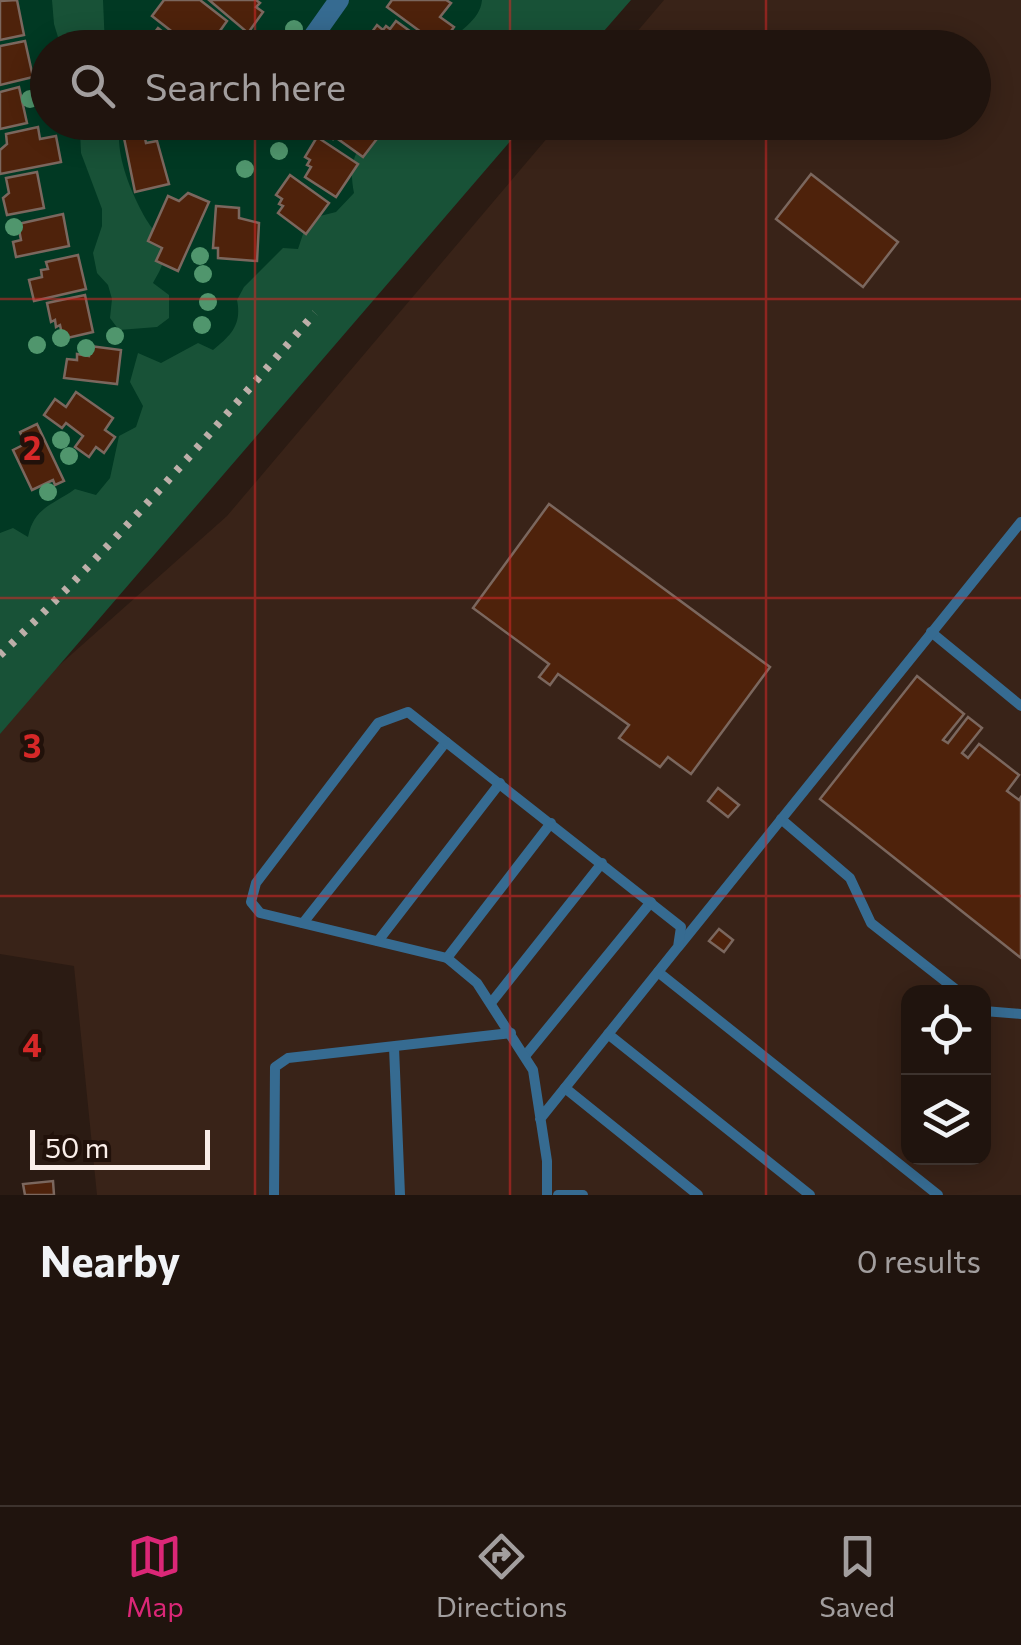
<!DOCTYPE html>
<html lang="en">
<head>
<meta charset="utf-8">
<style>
  :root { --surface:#20140e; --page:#2d211c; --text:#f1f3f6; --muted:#a29e9e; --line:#3d332e; --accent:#db2777 }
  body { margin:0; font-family:Commissioner,sans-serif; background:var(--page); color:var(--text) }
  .controls { position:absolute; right:30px; bottom:30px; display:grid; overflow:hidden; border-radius:20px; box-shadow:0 5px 25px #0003 }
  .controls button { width:90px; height:90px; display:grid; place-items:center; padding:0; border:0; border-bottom:2px solid var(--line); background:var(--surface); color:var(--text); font:50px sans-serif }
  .scale { position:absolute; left:30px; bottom:25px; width:180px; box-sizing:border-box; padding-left:10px; border:5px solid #faeee9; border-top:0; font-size:28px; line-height:35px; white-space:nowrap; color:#faeee9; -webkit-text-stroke:8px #21110a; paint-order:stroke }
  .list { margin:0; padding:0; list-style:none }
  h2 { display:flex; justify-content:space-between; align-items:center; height:130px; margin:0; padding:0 40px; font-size:42px }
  h2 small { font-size:32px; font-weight:400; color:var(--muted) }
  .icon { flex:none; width:55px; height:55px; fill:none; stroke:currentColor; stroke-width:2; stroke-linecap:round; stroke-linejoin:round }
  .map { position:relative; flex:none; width:1021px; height:1195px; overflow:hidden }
  .search { position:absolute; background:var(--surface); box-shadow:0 5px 25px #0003; left:30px; right:30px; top:30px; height:110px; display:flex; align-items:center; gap:25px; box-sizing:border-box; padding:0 35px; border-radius:55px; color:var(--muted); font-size:38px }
  .sheet { height:310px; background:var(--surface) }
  nav { display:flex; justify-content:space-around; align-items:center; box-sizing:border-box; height:140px; border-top:2px solid var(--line); background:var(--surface); font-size:28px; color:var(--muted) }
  nav a { display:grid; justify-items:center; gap:5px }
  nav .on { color:var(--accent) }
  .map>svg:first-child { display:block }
  .built { fill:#392318; fill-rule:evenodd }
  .green { fill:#013923 }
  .forest { fill:#185237 }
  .building { fill:#4e220b; stroke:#7b675e; stroke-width:2.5 }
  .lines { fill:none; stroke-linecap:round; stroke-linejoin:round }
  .lane { stroke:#366b91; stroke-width:10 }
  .street { stroke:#366b91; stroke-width:20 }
  .rail { stroke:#bdafa9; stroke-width:8; stroke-dasharray:5 10; stroke-linecap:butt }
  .tree { fill:#50966d }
  .grid { fill:none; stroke:#d62828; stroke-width:2.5; stroke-opacity:0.55 }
  .grid-label { font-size:32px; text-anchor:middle; font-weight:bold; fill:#d62828; stroke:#21110a; stroke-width:9; stroke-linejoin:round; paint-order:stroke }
</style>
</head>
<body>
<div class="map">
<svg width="1021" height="1195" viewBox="0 0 1021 1195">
  <rect width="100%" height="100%" fill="#2b1b13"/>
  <!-- built -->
  <path class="built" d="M664,0H1021V1195H97L74,966L0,954V718L227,516L560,123L974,122V48L624,47ZM908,992H984V1158H908Z"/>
  <!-- green -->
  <polygon class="green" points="0,0 526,0 485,47 48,48 48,122 422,123 110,489 0,575"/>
  <!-- forest -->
  <g class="forest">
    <polygon points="52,0 103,0 105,47 61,47 54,24"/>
    <path d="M482,0H631L590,47H446C457,30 480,22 482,0Z"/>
    <path d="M72,123H120C115,152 128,185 142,212C149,227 167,243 163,261C162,268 156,277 153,283L169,295V318L157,327L119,330L110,318L112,299L108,285L97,273L93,253L102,226V209L81,153L80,131Z"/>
    <path d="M380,123L417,134L429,123H526L0,734V533L13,528L28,537C34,507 53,505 75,489L96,495L110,478L119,436L136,427L143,406L130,382L138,353L161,363L198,343L213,350C231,335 242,325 237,300L244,287L283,248L298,249L308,219L336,212L354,193C347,157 358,148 380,123Z"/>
  </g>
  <!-- building -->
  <g class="building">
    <polygon points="17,0 24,35 0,40 0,1"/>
    <polygon points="164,0 200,0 227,21 217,35 223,40 218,48 193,48 152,16"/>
    <polygon points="209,0 256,0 260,3 256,7 263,12 248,33"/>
    <polygon points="392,0 446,0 451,3 440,17 454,27 440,46 387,7"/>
    <polygon points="396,21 425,42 421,48 361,47 377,25 383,30 386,26 390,29"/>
    <polygon points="158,28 183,48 143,48"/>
    <polygon points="25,41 33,77 0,85 0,46"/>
    <polygon points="19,87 27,123 0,129 0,92"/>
    <polygon points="315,122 380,122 386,127 363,157 335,137 333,139 313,125"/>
    <polygon points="38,127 40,139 56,136 61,162 0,174 0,150 7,144 6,134"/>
    <polygon points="143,129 146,143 157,141 169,184 135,192 123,133"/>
    <polygon points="317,137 358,164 336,197 305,177 311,167 307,165 310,160 305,157"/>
    <polygon points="37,172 44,208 7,215 3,198 9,193 6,178"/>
    <polygon points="811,174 898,242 863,287 776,219"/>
    <polygon points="290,175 329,203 306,234 278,213 283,206 279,204 282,199 276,195"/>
    <polygon points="188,193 209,202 178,271 156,261 162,248 148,241 168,196 179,201"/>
    <polygon points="216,206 239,208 239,218 259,223 257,261 218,258 218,248 213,248"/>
    <polygon points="63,214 69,246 16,257 13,242 21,240 18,224"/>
    <polygon points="78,255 86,289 34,301 29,280 42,277 41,270 48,269 46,262"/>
    <polygon points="85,295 93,332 63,339 60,325 56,327 55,320 51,322 47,303"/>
    <polygon points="90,346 121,350 117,384 64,378 67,359 77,360 77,354 89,356"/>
    <polygon points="76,392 113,418 105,430 115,437 104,453 96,447 89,457 75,447 83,436 66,423 62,428 44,415 55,399 66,407"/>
    <polygon points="37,424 64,481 55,485 53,480 32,490 13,450 25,444 20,432"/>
    <polygon points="549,504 770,667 691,774 668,757 660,767 619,738 629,725 558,674 550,685 539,677 549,664 473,608"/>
    <polygon points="917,676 964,714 943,740 948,743 968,717 982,728 962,753 968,758 979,744 1019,775 1007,791 1019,800 1021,797 1021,958 820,799"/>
    <polygon points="718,788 739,805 728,817 708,801"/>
    <polygon points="719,929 733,940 724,952 709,941"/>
    <polygon points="53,1181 54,1195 25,1195 23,1184"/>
  </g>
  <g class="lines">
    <!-- lane -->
    <g class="lane">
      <polyline points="931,632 1021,706"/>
      <polyline points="781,819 850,878 871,923 959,992"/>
      <polyline points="303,923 446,742"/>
      <polyline points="378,941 500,783"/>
      <polyline points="679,946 1021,522"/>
      <polyline points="447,958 551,823"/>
      <polyline points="658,972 938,1195"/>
      <polyline points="491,1003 602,863"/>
      <polyline points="984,1011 1021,1014"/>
      <polyline points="608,1034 810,1195"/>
      <polyline points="394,1047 400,1195"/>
      <polyline points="525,1056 651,902"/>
      <polyline points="565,1088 698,1195"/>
      <polyline points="540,1119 678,947 681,927 408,712 378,723 256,883 251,902 260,913 447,958 477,983 533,1070 547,1161 547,1195"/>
      <polyline points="274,1195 275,1067 288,1058 511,1033"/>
      <polyline points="558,1195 583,1195"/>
    </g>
    <!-- street -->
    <g class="street">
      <polyline points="305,48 339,0"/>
      <polyline points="244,127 247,122"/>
    </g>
    <!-- rail -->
    <path class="rail" d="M0,655C112,548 213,430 315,313"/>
  </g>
  <!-- trees -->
  <g class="tree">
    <circle cx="294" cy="29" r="9"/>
    <circle cx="30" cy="99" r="9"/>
    <circle cx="279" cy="151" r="9"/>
    <circle cx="245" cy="169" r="9"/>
    <circle cx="14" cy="227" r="9"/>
    <circle cx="200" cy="256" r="9"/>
    <circle cx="203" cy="274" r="9"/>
    <circle cx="208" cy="302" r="9"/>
    <circle cx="202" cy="325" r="9"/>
    <circle cx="115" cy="336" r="9"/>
    <circle cx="61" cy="338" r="9"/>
    <circle cx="37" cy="345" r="9"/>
    <circle cx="86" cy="348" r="9"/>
    <circle cx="61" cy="440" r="9"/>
    <circle cx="69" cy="456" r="9"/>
    <circle cx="48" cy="492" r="9"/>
  </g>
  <!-- grid -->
  <path class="grid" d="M255,0V48M510,0V48M766,0V48M255,122V1195M510,122V1195M766,122V1195M0,299H1021M0,598H1021M0,896H1021"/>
  <g class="grid-label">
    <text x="32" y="460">2</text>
    <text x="32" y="758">3</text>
    <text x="32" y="1057">4</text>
  </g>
</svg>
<div class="controls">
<button><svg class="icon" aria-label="locate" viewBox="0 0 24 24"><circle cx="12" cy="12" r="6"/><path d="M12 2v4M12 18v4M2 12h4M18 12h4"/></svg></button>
<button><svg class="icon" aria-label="layers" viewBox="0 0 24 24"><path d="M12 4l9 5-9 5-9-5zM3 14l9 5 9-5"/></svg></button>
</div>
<div class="scale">50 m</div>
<div class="search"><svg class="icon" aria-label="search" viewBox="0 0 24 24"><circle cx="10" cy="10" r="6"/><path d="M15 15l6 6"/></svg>Search here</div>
</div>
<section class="sheet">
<h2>Nearby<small>0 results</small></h2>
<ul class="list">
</ul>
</section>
<nav>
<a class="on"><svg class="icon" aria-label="map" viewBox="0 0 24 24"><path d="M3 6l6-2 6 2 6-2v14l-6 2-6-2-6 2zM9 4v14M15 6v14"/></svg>Map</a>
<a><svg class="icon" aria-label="directions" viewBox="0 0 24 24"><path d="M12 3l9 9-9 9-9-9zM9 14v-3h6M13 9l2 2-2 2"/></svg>Directions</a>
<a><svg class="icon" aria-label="saved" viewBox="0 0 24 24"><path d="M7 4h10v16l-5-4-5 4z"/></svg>Saved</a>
</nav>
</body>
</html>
